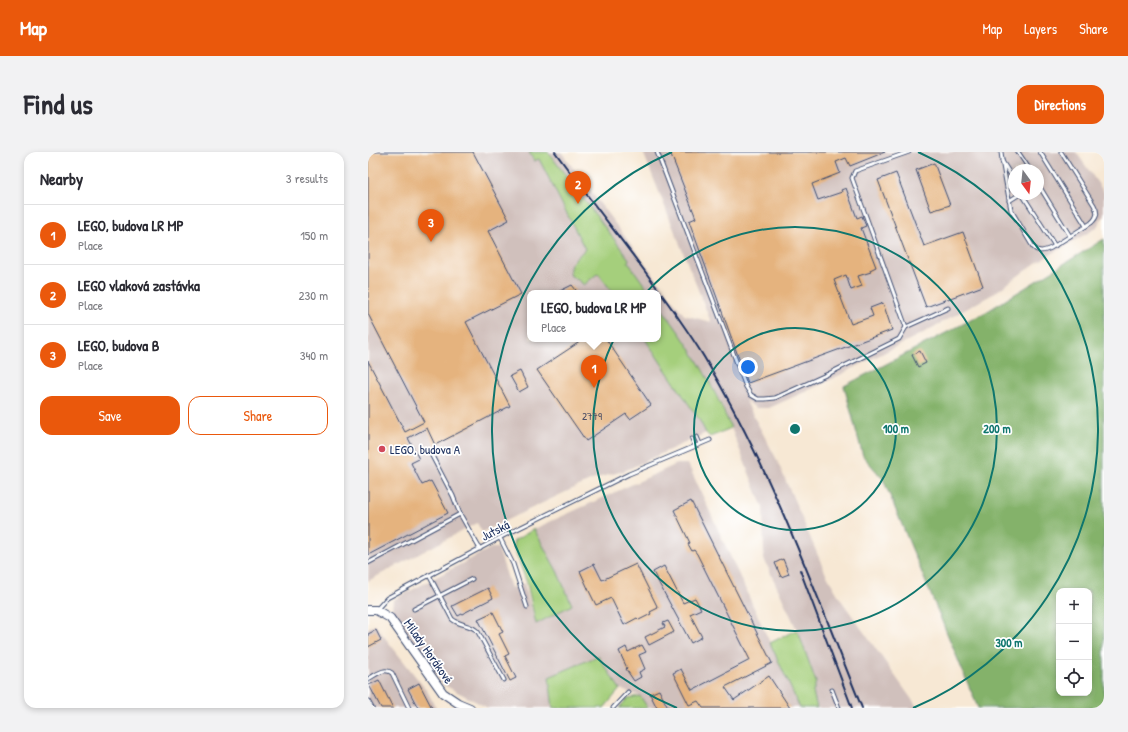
<!DOCTYPE html>
<html lang="en">
<head>
<meta charset="utf-8">
<style>
  :root { --surface:#fff; --page:#f2f2f3; --text:#2b2b33; --muted:#7c7c81; --line:#e1e1e2; --accent:#ea580c }
  body { margin:0; font-family:"Patrick Hand",sans-serif; background:var(--page); color:var(--text) }
  .controls { position:absolute; right:12px; bottom:12px; display:grid; overflow:hidden; border-radius:8px; box-shadow:0 2px 6px #0003 }
  .controls button { width:36px; height:36px; display:grid; place-items:center; padding:0; border:0; border-bottom:1px solid var(--line); background:var(--surface); color:var(--text); font:20px sans-serif }
  .compass { position:absolute; left:640px; top:12px; width:36px; height:36px; border-radius:50%; background:var(--surface); box-shadow:0 2px 6px #0003; rotate:165deg }
  .you { position:absolute; left:380px; top:215px; width:14px; height:14px; margin:-10px; border:3px solid #fff; border-radius:50%; background:#1a73e8; box-shadow:0 0 0 6px #1a73e833 }
  .badge { display:grid; place-items:center; width:26px; height:26px; border-radius:50%; background:var(--accent); color:#fff; font-size:13px; font-weight:700 }
  .pin { position:absolute; translate:-50% -33px; filter:drop-shadow(0 1px 2px #0008) }
  .pin::after { content:''; position:absolute; top:21px; width:14px; height:12px; background:inherit; clip-path:polygon(0 0,100% 0,50% 100%) }
  .popup { position:absolute; left:159px; top:138px; width:134px; height:52px; box-sizing:border-box; display:grid; place-content:center; border-radius:8px; background:var(--surface); filter:drop-shadow(0 1px 3px #0005); font-size:13px; white-space:nowrap; color:var(--muted) }
  .popup b { font-size:15px; color:var(--text) }
  .popup::after { content:''; position:absolute; left:50%; top:100%; margin-left:-8px; border:8px solid transparent; border-top-color:var(--surface) }
  .list { margin:0; padding:0; list-style:none }
  h2 { display:flex; justify-content:space-between; align-items:center; height:52px; margin:0; padding:0 16px; font-size:17px }
  h2 small { font-size:13px; font-weight:400; color:var(--muted) }
  .list li { display:grid; grid-template-columns:26px 1fr auto; gap:12px; align-items:center; box-sizing:border-box; height:60px; padding:0 16px; border-top:1px solid var(--line) }
  .list b { display:block; font-size:15px; white-space:nowrap }
  .list p { margin:0; font-size:13px; white-space:nowrap; color:var(--muted) }
  .list em { font-size:13px; font-style:normal; color:var(--muted) }
  .actions { display:flex; gap:8px; padding:12px 16px }
  .actions a { flex:1; padding:9px 0; border:1px solid var(--accent); border-radius:12px; text-align:center; font-size:14px; color:var(--accent) }
  .actions .main { background:var(--accent); color:#fff }
  .icon { flex:none; width:22px; height:22px; fill:none; stroke:currentColor; stroke-width:2; stroke-linecap:round; stroke-linejoin:round }
  .map { position:relative; flex:none; width:736px; height:556px; overflow:hidden; border-radius:12px }
  header { display:flex; align-items:center; gap:24px; box-sizing:border-box; height:56px; padding:0 20px; background:var(--accent); color:#fff }
  header strong { font-size:19px }
  nav { display:flex; gap:22px; margin-inline-start:auto; font-size:14px }
  .intro { display:flex; align-items:center; justify-content:space-between; box-sizing:border-box; height:96px; padding:0 24px }
  h1 { margin:0; font-size:28px }
  .button { padding:10px 18px; border-radius:12px; background:var(--accent); color:#fff; font-size:14px; font-weight:700 }
  main { display:flex; gap:24px; padding:0 24px }
  aside { flex:1; background:var(--surface); border-radius:12px; box-shadow:0 2px 6px #0003 }
  .map>svg:first-child { display:block }
  .industrial { fill:#d0c0bc; fill-rule:evenodd }
  .green { fill:#a5cf7b; stroke:#607f6c }
  .forest { fill:#84b26b; stroke:#507064; fill-rule:evenodd }
  .building { fill:#e5b37e }
  .lines { fill:none; stroke-linecap:round; stroke-linejoin:round }
  .lane-casing { stroke:#3c4b70; stroke-width:5 }
  .secondary-casing { stroke:#3c4b70; stroke-width:10 }
  .lane { stroke:#fff; stroke-width:3 }
  .secondary { stroke:#fff; stroke-width:8 }
  .rail { stroke:#1b2f5e; stroke-width:2 }
  .ring { fill:none; stroke:#0f766e; stroke-width:2 }
  .poi-dot { fill:#d1495b; stroke:#fff; stroke-width:1.5 }
  .labels { text-anchor:middle; dominant-baseline:central; stroke-width:3.5; stroke-linejoin:round; paint-order:stroke }
  .number-label { font-size:11px; fill:#4e5066 }
  .poi-label { font-size:13px; fill:#1b2f5e; stroke:#fff; text-anchor:start }
  .street-label { font-size:13px; fill:#1b2f5e; stroke:#fff }
  .centre { fill:#0f766e; stroke:#fff; stroke-width:2 }
  .ring-label { font-size:12px; text-anchor:middle; font-weight:bold; fill:#0f766e; stroke:#fff; stroke-width:3.5; stroke-linejoin:round; paint-order:stroke }
</style>
</head>
<body>
<header>
<strong>Map</strong>
<nav><a>Map</a><a>Layers</a><a>Share</a></nav>
</header>
<div class="intro"><h1>Find us</h1><a class="button">Directions</a></div>
<main>
<aside>
<h2>Nearby<small>3 results</small></h2>
<ul class="list">
<li><span class="badge">1</span><div><b>LEGO, budova LR MP</b><p>Place</p></div><em>150 m</em></li>
<li><span class="badge">2</span><div><b>LEGO vlaková zastávka</b><p>Place</p></div><em>230 m</em></li>
<li><span class="badge">3</span><div><b>LEGO, budova B</b><p>Place</p></div><em>340 m</em></li>
</ul>
<div class="actions"><a class="main">Save</a><a>Share</a></div>
</aside>
<div class="map">
<svg width="736" height="556" viewBox="0 0 736 556">
  <rect width="100%" height="100%" fill="#fff"/>
  <filter id="ink" filterUnits="userSpaceOnUse"><feTurbulence type="fractalNoise" baseFrequency=".025" numOctaves="2"/><feDisplacementMap in="SourceGraphic" scale="8" xChannelSelector="R" yChannelSelector="G"/><feConvolveMatrix kernelMatrix="1 2 1 2 8 2 1 2 1" color-interpolation-filters="sRGB"/></filter>
  <filter id="wash" filterUnits="userSpaceOnUse"><feTurbulence type="fractalNoise" baseFrequency=".012" numOctaves="4" result="noise"/><feDisplacementMap in="SourceGraphic" scale="16" xChannelSelector="R" yChannelSelector="G"/><feGaussianBlur stdDeviation="0.9" result="paint"/><feColorMatrix in="noise" values="0 0 0 0 0 0 0 0 0 0 0 0 0 0 0 0 0 1.4 0 .05"/><feComposite in="paint" operator="in"/></filter>
  <g filter="url(#wash)">
    <rect width="100%" height="100%" fill="#f7e8d4"/>
    <!-- industrial -->
    <g class="industrial">
      <path d="M0,0H193L316,163L343,170L275,0H708L736,40V63L728,76L668,111L625,142L555,181L454,232L401,256H388L377,248L408,306L458,422L473,448L550,556H449L445,540L448,530L431,482L396,407L395,356L363,276L352,249L338,224L319,191L290,152V141H282L260,110L242,82L216,105L230,121L245,141H162V187H278L332,269L338,281L256,319L229,326L206,336L114,380L109,371L0,429ZM646,18H670V42H646Z"/>
      <polygon points="309,312 320,312 432,556 280,556 272,544 252,537 230,504 181,525 185,556 120,556 76,533 24,458 25,448 123,396 130,396 143,436 156,431 168,472 204,453 189,419 166,377"/>
      <polygon points="7,473 59,539 68,556 0,556 0,476"/>
    </g>
    <!-- green -->
    <g class="green">
      <path d="M161,0H180L261,107L260,110L282,141H245L230,121L216,133L210,128L203,124C198,111 210,106 217,97L171,7L166,9Z"/>
      <path d="M290,152C300,165 310,178 319,192C336,218 351,247 363,276L342,285L338,281L332,269L277,187H290Z"/>
      <polygon points="166,377 189,419 204,453 168,472 159,431 145,393 146,389"/>
      <polygon points="428,478 431,482 448,530 445,540 449,556 432,556 402,491"/>
      <polygon points="230,504 252,537 236,556 185,556 181,525"/>
      <polygon points="272,544 280,556 251,556 260,546"/>
    </g>
    <!-- forest -->
    <path class="forest" d="M736,87V556H610L515,327L495,304L476,234L618,160ZM691,439H721V541H691Z"/>
    <g id="blocks">
      <!-- building -->
      <g class="building">
        <polygon points="0,0 105,0 141,68 120,79 153,142 98,170 142,254 67,293 59,276 40,286 51,307 43,311 54,333 63,329 80,361 0,403 0,209 37,280 56,270 0,162"/>
        <polygon points="302,0 517,0 482,14 478,6 468,10 472,21 444,32 450,48 474,40 473,38 478,36 489,66 494,64 498,74 493,76 508,115 502,118 503,120 490,124 494,134 483,138 478,123 466,128 483,172 505,164 502,156 515,151 524,178 380,231 321,69 328,66"/>
        <polygon points="566,11 582,53 563,59 548,18"/>
        <polygon points="528,21 556,94 595,80 615,134 558,155 510,28"/>
        <polygon points="204,133 208,138 203,141 188,141"/>
        <polygon points="208,187 238,187 283,253 262,267 258,262 218,289 169,218 210,191"/>
        <polygon points="552,199 558,211 550,215 544,203"/>
        <polygon points="152,219 160,235 151,240 142,224"/>
        <polygon points="323,349 404,511 357,535 366,548 401,524 422,556 335,556 330,549 321,553 305,521 313,517 324,538 382,508 329,402 326,398 324,399 320,392 322,391 306,358"/>
        <polygon points="415,407 421,422 413,425 407,411"/>
        <polygon points="226,412 234,428 268,412 290,456 282,460 283,462 271,468 269,466 256,473 243,446 228,453 222,441 212,419"/>
        <polygon points="296,414 315,451 327,446 333,457 322,462 334,485 323,491 285,420"/>
        <polygon points="120,436 125,446 90,464 84,454"/>
        <polygon points="125,460 135,480 131,482 141,502 137,504 148,526 142,529 110,467"/>
        <polygon points="300,469 306,480 281,493 277,485 297,475 295,471"/>
        <polygon points="8,478 13,488 0,495 0,482"/>
        <polygon points="274,493 278,500 271,503 277,517 271,520 273,525 266,529 258,517 259,516 251,499 258,495 260,500"/>
        <polygon points="11,528 25,556 13,556 1,533"/>
        <polygon points="51,531 64,556 50,556 40,537"/>
        <polygon points="291,538 300,556 289,556 282,542"/>
      </g>
    </g>
  </g>
  <g filter="url(#ink)">
    <use href="#blocks" fill-opacity="0" stroke="#3c4b70" stroke-width="1"/>
    <g class="lines">
      <!-- lane casing -->
      <g class="lane-casing">
        <g id="lane">
          <polyline points="289,0 378,235 383,243 390,247 397,247 407,246 460,222 531,187 538,175"/>
          <polyline points="541,0 487,19 484,26 538,175 580,156"/>
          <path d="M633,0L634,8L643,58L665,95C671,101 676,99 683,96L723,71C730,65 730,60 726,53L693,0"/>
          <polyline points="650,0 662,18"/>
          <polyline points="672,0 718,74"/>
          <polyline points="634,9 646,28"/>
          <polyline points="670,32 702,84"/>
          <polyline points="654,42 687,94"/>
          <polyline points="641,49 652,42"/>
          <polyline points="329,285 332,292"/>
          <polyline points="324,287 327,294"/>
          <polyline points="64,304 85,344 92,362"/>
          <polyline points="132,386 145,412 159,455"/>
          <polyline points="0,411 92,362 112,397"/>
          <path d="M61,423L84,467C92,474 104,472 110,480L136,528"/>
          <polyline points="9,457 19,446 137,383 261,322 342,288"/>
          <polyline points="46,457 104,427"/>
          <path d="M0,527C8,523 16,515 24,521L41,556"/>
          <polyline points="464,538 471,556"/>
          <polyline points="0,549 4,556"/>
          <polyline points="245,556 260,540"/>
        </g>
      </g>
      <!-- secondary casing -->
      <g class="secondary-casing">
        <polyline id="secondary" points="0,458 8,458 22,466 75,541 90,551 102,556"/>
      </g>
      <!-- lane -->
      <use href="#lane" class="lane"/>
      <!-- secondary -->
      <use href="#secondary" class="secondary"/>
      <!-- rail -->
      <g class="rail">
        <path d="M187,0C214,37 242,73 270,110C293,141 316,172 336,205C402,315 446,437 494,556"/>
        <polyline points="432,418 484,556"/>
      </g>
    </g>
  </g>
  <!-- distance rings -->
  <g class="ring">
    <circle cx="427" cy="277" r="101"/>
    <circle cx="427" cy="277" r="202"/>
    <path d="M309 556A303 303 0 0 1 304 0M550 0A303 303 0 0 1 545 556"/>
  </g>
  <!-- markers -->
  <circle class="poi-dot" cx="14" cy="297" r="4"/>
  <g class="labels">
    <!-- number labels -->
    <g class="number-label">
      <text x="224" y="264">2779</text>
    </g>
    <!-- poi labels -->
    <g class="poi-label">
      <text x="22" y="297">LEGO, budova A</text>
    </g>
    <!-- street labels -->
    <g class="street-label">
      <text transform="translate(127 378) rotate(-27)">Jutská</text>
      <text transform="translate(61 499) rotate(55)">Milady Horákové</text>
    </g>
  </g>
  <circle cx="427" cy="277" r="6" class="centre"/>
  <g class="ring-label">
    <text x="528" y="281">100 m</text>
    <text x="629" y="281">200 m</text>
    <text x="641" y="495">300 m</text>
  </g>
</svg>
<div class="controls">
<button>+</button>
<button>−</button>
<button><svg class="icon" aria-label="locate" viewBox="0 0 24 24"><circle cx="12" cy="12" r="6"/><path d="M12 2v4M12 18v4M2 12h4M18 12h4"/></svg></button>
</div>
<svg class="compass" viewBox="-18 -18 36 36"><path d="M0-13l5 13h-10z" fill="#e53935"/><path d="M0 13l5-13h-10z" fill="#7c7c81"/></svg>
<div class="you"></div>
<div class="pin badge" style="left:226px;top:236px">1</div>
<div class="popup"><b>LEGO, budova LR MP</b>Place</div>
<div class="pin badge" style="left:210px;top:52px">2</div>
<div class="pin badge" style="left:63px;top:90px">3</div>
</div>
</main>
</body>
</html>
